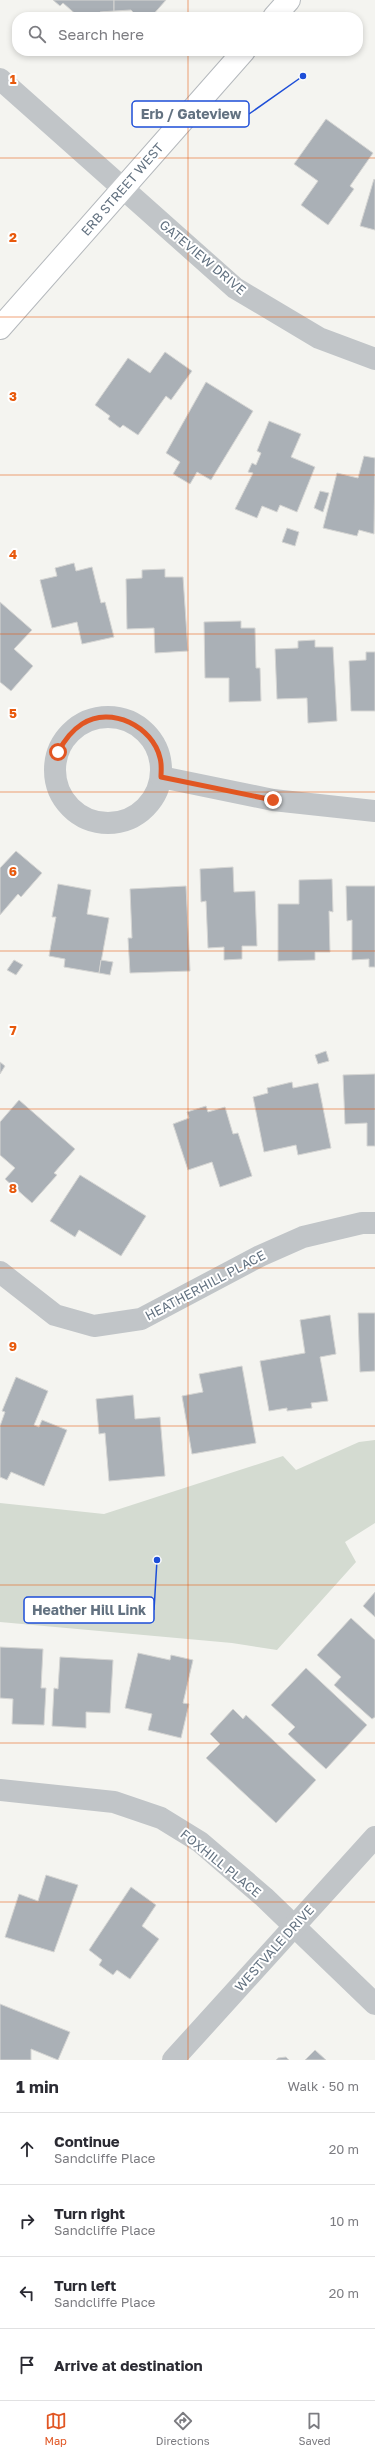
<!DOCTYPE html>
<html lang="en">
<head>
<meta charset="utf-8">
<style>
  :root { --surface:#fff; --page:#f7f7f7; --text:#2b2b33; --muted:#7c7c81; --line:#e1e1e2; --accent:#e15623 }
  body { margin:0; font-family:"Golos Text",sans-serif; background:var(--page); color:var(--text) }
  .stop { position:absolute; width:12px; height:12px; margin:-9px; border:3px solid #e15623; border-radius:50%; background:#fff }
  .stop.end { background:#e15623; border-color:#fff; box-shadow:0 1px 4px #0008 }
  .list { margin:0; padding:0; list-style:none }
  h2 { display:flex; justify-content:space-between; align-items:center; height:52px; margin:0; padding:0 16px; font-size:17px }
  h2 small { font-size:13px; font-weight:400; color:var(--muted) }
  .list li { display:grid; grid-template-columns:26px 1fr auto; gap:12px; align-items:center; box-sizing:border-box; height:72px; padding:0 16px; border-top:1px solid var(--line) }
  .list b { display:block; font-size:15px; white-space:nowrap }
  .list p { margin:0; font-size:13px; white-space:nowrap; color:var(--muted) }
  .list em { font-size:13px; font-style:normal; color:var(--muted) }
  .icon { flex:none; width:22px; height:22px; fill:none; stroke:currentColor; stroke-width:2; stroke-linecap:round; stroke-linejoin:round }
  .map { position:relative; flex:none; width:375px; height:2060px; overflow:hidden }
  .search { position:absolute; background:var(--surface); box-shadow:0 2px 6px #0003; left:12px; right:12px; top:12px; height:44px; display:flex; align-items:center; gap:10px; box-sizing:border-box; padding:0 14px; border-radius:16px; color:var(--muted); font-size:15px }
  .sheet { height:340px; background:var(--surface) }
  nav { display:flex; justify-content:space-around; align-items:center; box-sizing:border-box; height:56px; border-top:1px solid var(--line); background:var(--surface); font-size:11px; color:var(--muted) }
  nav a { display:grid; justify-items:center; gap:2px }
  nav .on { color:var(--accent) }
  .map>svg:first-child { display:block }
  .green { fill:#d4dbd1 }
  .building { fill:#aab0b6; stroke:#d5d5d3 }
  .lines { fill:none; stroke-linecap:round; stroke-linejoin:round }
  .secondary-casing { stroke:#b4b8bc; stroke-width:24 }
  .minor { stroke:#c1c5c8; stroke-width:22 }
  .tertiary { stroke:#c1c5c8; stroke-width:22 }
  .secondary { stroke:#fff; stroke-width:22 }
  .route { stroke:#e15623; stroke-width:5 }
  .grid { fill:none; stroke:#e8590c; stroke-width:1; stroke-opacity:0.55 }
  .labels { text-anchor:middle; dominant-baseline:central; stroke-width:4; stroke-linejoin:round; paint-order:stroke }
  .street-label { font-size:13px; fill:#637281; stroke:#fff }
  .grid-label { font-size:13px; text-anchor:middle; font-weight:bold; fill:#e8590c; stroke:#fff; stroke-width:4; stroke-linejoin:round; paint-order:stroke }
  .leader { fill:none; stroke:#1d4ed8; stroke-width:1.5 }
  .callout-dot { fill:#1d4ed8; stroke:#fff; stroke-width:1.5 }
  .callout { fill:#fff; stroke:#1d4ed8; stroke-width:1.5 }
  .callout-label { font-size:14px; text-anchor:middle; font-weight:bold; fill:#637281 }
</style>
</head>
<body>
<div class="map">
<svg width="375" height="2060" viewBox="0 0 375 2060">
  <rect width="100%" height="100%" fill="#f4f4f0"/>
  <!-- green -->
  <polygon class="green" points="375,1440 375,1523 345,1542 356,1562 277,1650 232,1643 0,1622 0,1503 104,1514 283,1456 296,1470 359,1442"/>
  <!-- building -->
  <g class="building">
    <polygon points="53,0 114,0 114,11 100,12 95,17 79,17 63,3 60,6"/>
    <polygon points="114,0 166,0 151,17 138,17 131,10 114,11"/>
    <polygon points="326,119 373,153 350,186 354,189 328,225 301,205 318,181 294,164"/>
    <polygon points="374,179 375,180 375,230 360,226"/>
    <polygon points="165,352 192,371 171,400 166,396 138,435 123,425 120,428 108,419 110,416 95,405 128,358 150,373"/>
    <polygon points="206,382 253,411 211,480 197,472 190,484 173,474 180,462 166,453"/>
    <polygon points="269,421 301,434 291,457 315,467 297,512 280,505 277,512 262,506 257,518 235,509 253,473 248,472 252,463 256,465 261,453 257,451"/>
    <polygon points="364,456 375,458 374,534 359,530 357,536 323,528 337,473 358,478"/>
    <polygon points="320,491 329,493 323,512 314,508"/>
    <polygon points="287,528 299,532 295,546 282,542"/>
    <polygon points="74,563 76,571 92,567 101,603 105,602 114,637 82,644 77,622 52,628 40,580 57,576 55,568"/>
    <polygon points="165,569 165,577 183,577 188,651 155,653 154,628 127,629 126,579 142,578 142,570"/>
    <polygon points="0,602 32,630 14,649 33,666 11,691 0,682"/>
    <polygon points="241,621 241,628 255,628 256,668 260,668 261,701 229,702 229,678 205,678 204,622"/>
    <polygon points="315,640 315,647 333,647 337,721 308,723 307,698 277,699 275,649 298,648 298,641"/>
    <polygon points="366,652 375,652 375,711 351,711 349,661 366,660"/>
    <polygon points="16,851 42,873 21,897 18,894 0,915 0,868"/>
    <polygon points="233,867 234,892 255,891 257,946 242,946 242,959 224,960 224,947 208,948 206,901 201,902 200,869"/>
    <polygon points="332,879 333,912 329,911 330,952 315,952 315,960 278,961 278,904 299,904 299,880"/>
    <polygon points="58,884 91,890 87,914 109,918 99,973 64,967 65,959 49,956 56,917 52,917"/>
    <polygon points="186,886 190,971 130,973 128,938 132,938 130,889"/>
    <polygon points="346,886 375,886 375,967 369,967 369,959 352,960 352,920 347,921"/>
    <polygon points="14,960 23,965 16,975 7,970"/>
    <polygon points="101,960 113,962 110,975 99,973"/>
    <polygon points="326,1051 329,1061 318,1064 315,1055"/>
    <polygon points="0,1062 5,1066 0,1074"/>
    <polygon points="375,1074 375,1146 367,1146 367,1123 345,1124 343,1075"/>
    <polygon points="292,1082 293,1088 318,1083 331,1148 298,1155 296,1145 264,1152 253,1097 268,1093 267,1088"/>
    <polygon points="19,1100 75,1149 54,1173 57,1175 32,1203 5,1179 15,1168 0,1155 0,1122"/>
    <polygon points="206,1106 208,1112 225,1107 233,1134 238,1133 252,1176 220,1187 212,1162 188,1170 173,1124 189,1118 187,1112"/>
    <polygon points="80,1175 146,1216 121,1256 79,1230 75,1237 50,1221"/>
    <polygon points="358,1313 375,1313 375,1371 360,1372"/>
    <polygon points="330,1315 336,1354 320,1357 328,1401 311,1403 312,1408 287,1411 287,1408 269,1411 260,1361 305,1353 300,1320"/>
    <polygon points="242,1366 256,1443 192,1454 182,1396 203,1392 199,1374"/>
    <polygon points="16,1377 48,1391 34,1425 39,1427 42,1420 67,1430 44,1486 11,1472 7,1480 0,1477 0,1426 5,1412 2,1411"/>
    <polygon points="133,1395 135,1419 160,1417 165,1476 109,1481 105,1433 99,1434 96,1399"/>
    <polygon points="375,1592 375,1617 363,1606"/>
    <polygon points="351,1618 375,1640 375,1717 372,1719 334,1685 341,1677 317,1655"/>
    <polygon points="0,1647 43,1649 41,1688 46,1688 44,1725 12,1724 13,1699 0,1698"/>
    <polygon points="138,1653 170,1660 171,1655 193,1660 183,1703 189,1704 181,1738 148,1730 152,1714 125,1708"/>
    <polygon points="60,1657 113,1660 110,1713 86,1712 86,1728 52,1726 54,1688 58,1689"/>
    <polygon points="306,1668 367,1725 326,1769 288,1734 295,1727 271,1705"/>
    <polygon points="233,1709 243,1719 246,1715 316,1780 276,1823 206,1758 220,1744 210,1734"/>
    <polygon points="46,1875 78,1885 54,1952 5,1937 19,1894 38,1901"/>
    <polygon points="131,1887 156,1905 142,1926 159,1939 130,1979 117,1970 113,1975 99,1965 102,1960 89,1950"/>
    <polygon points="0,2004 70,2032 58,2060 31,2049 31,2060 0,2060"/>
    <polygon points="315,2050 326,2060 305,2060"/>
    <polygon points="286,2057 289,2060 276,2060 278,2058"/>
  </g>
  <g class="lines">
    <!-- secondary casing -->
    <g class="secondary-casing">
      <g id="secondary">
        <polyline points="274,17 289,0"/>
        <polyline points="0,328 244,51"/>
      </g>
    </g>
    <!-- minor -->
    <g class="minor">
      <polyline points="0,79 235,288 319,338 375,359"/>
      <circle cx="108" cy="770" r="53"/>
      <polyline points="161,777 273,800 375,811"/>
      <polyline points="0,1272 55,1315 94,1326 141,1319 260,1256 303,1237 362,1223 375,1223"/>
      <polyline points="0,1790 114,1802 161,1818 200,1842 264,1897 375,2004"/>
    </g>
    <!-- tertiary -->
    <polyline class="tertiary" points="173,2060 375,1837"/>
    <!-- secondary -->
    <use href="#secondary" class="secondary"/>
  </g>
  <g class="lines">
    <!-- route -->
    <path class="route" d="M58,752C64,741 71,731 82,724C111,705 153,727 160,758C162,764 161,771 161,777L273,800"/>
  </g>
  <!-- grid -->
  <path class="grid" d="M188,0V17M188,51V2060M0,158H375M0,317H375M0,475H375M0,634H375M0,792H375M0,951H375M0,1109H375M0,1268H375M0,1426H375M0,1585H375M0,1743H375M0,1902H375"/>
  <g class="labels">
    <!-- street labels -->
    <g class="street-label">
      <text transform="translate(122 189) rotate(-49)">ERB STREET WEST</text>
      <text transform="translate(203 257) rotate(40)">GATEVIEW DRIVE</text>
      <text transform="translate(205 1285) rotate(-28)">HEATHERHILL PLACE</text>
      <text transform="translate(221 1863) rotate(39)">FOXHILL PLACE</text>
      <text transform="translate(274 1948) rotate(-48)">WESTVALE DRIVE</text>
    </g>
  </g>
  <g class="grid-label">
    <text x="13" y="84">1</text>
    <text x="13" y="242">2</text>
    <text x="13" y="401">3</text>
    <text x="13" y="559">4</text>
    <text x="13" y="718">5</text>
    <text x="13" y="876">6</text>
    <text x="13" y="1035">7</text>
    <text x="13" y="1193">8</text>
    <text x="13" y="1351">9</text>
  </g>
  <!-- callouts -->
  <path class="leader" d="M303 76L249 114M157 1560L154 1610"/>
  <g class="callout-dot">
    <circle cx="303" cy="76" r="4"/>
    <circle cx="157" cy="1560" r="4"/>
  </g>
  <g class="callout">
    <rect x="132" y="101" width="117" height="26" rx="4"/>
    <rect x="24" y="1597" width="130" height="26" rx="4"/>
  </g>
  <g class="callout-label">
    <text x="191" y="119">Erb / Gateview</text>
    <text x="89" y="1615">Heather Hill Link</text>
  </g>
</svg>
<div class="stop" style="left:58px;top:752px"></div>
<div class="stop end" style="left:273px;top:800px"></div>
<div class="search"><svg class="icon" aria-label="search" viewBox="0 0 24 24"><circle cx="10" cy="10" r="6"/><path d="M15 15l6 6"/></svg>Search here</div>
</div>
<section class="sheet">
<h2>1 min<small>Walk · 50 m</small></h2>
<ul class="list">
<li><svg class="icon" aria-label="ahead" viewBox="0 0 24 24"><path d="M12 20V5M6 11l6-6 6 6"/></svg><div><b>Continue</b><p>Sandcliffe Place</p></div><em>20 m</em></li>
<li><svg class="icon" aria-label="right" viewBox="0 0 24 24"><path d="M7 20v-9h11M14 6l5 5-5 5"/></svg><div><b>Turn right</b><p>Sandcliffe Place</p></div><em>10 m</em></li>
<li><svg class="icon" aria-label="left" viewBox="0 0 24 24"><path d="M17 20v-9H6M10 6l-5 5 5 5"/></svg><div><b>Turn left</b><p>Sandcliffe Place</p></div><em>20 m</em></li>
<li><svg class="icon" aria-label="arrive" viewBox="0 0 24 24"><path d="M6 21V4h12l-3 4 3 4H6"/></svg><div><b>Arrive at destination</b></div></li>
</ul>
</section>
<nav>
<a class="on"><svg class="icon" aria-label="map" viewBox="0 0 24 24"><path d="M3 6l6-2 6 2 6-2v14l-6 2-6-2-6 2zM9 4v14M15 6v14"/></svg>Map</a>
<a><svg class="icon" aria-label="directions" viewBox="0 0 24 24"><path d="M12 3l9 9-9 9-9-9zM9 14v-3h6M13 9l2 2-2 2"/></svg>Directions</a>
<a><svg class="icon" aria-label="saved" viewBox="0 0 24 24"><path d="M7 4h10v16l-5-4-5 4z"/></svg>Saved</a>
</nav>
</body>
</html>
